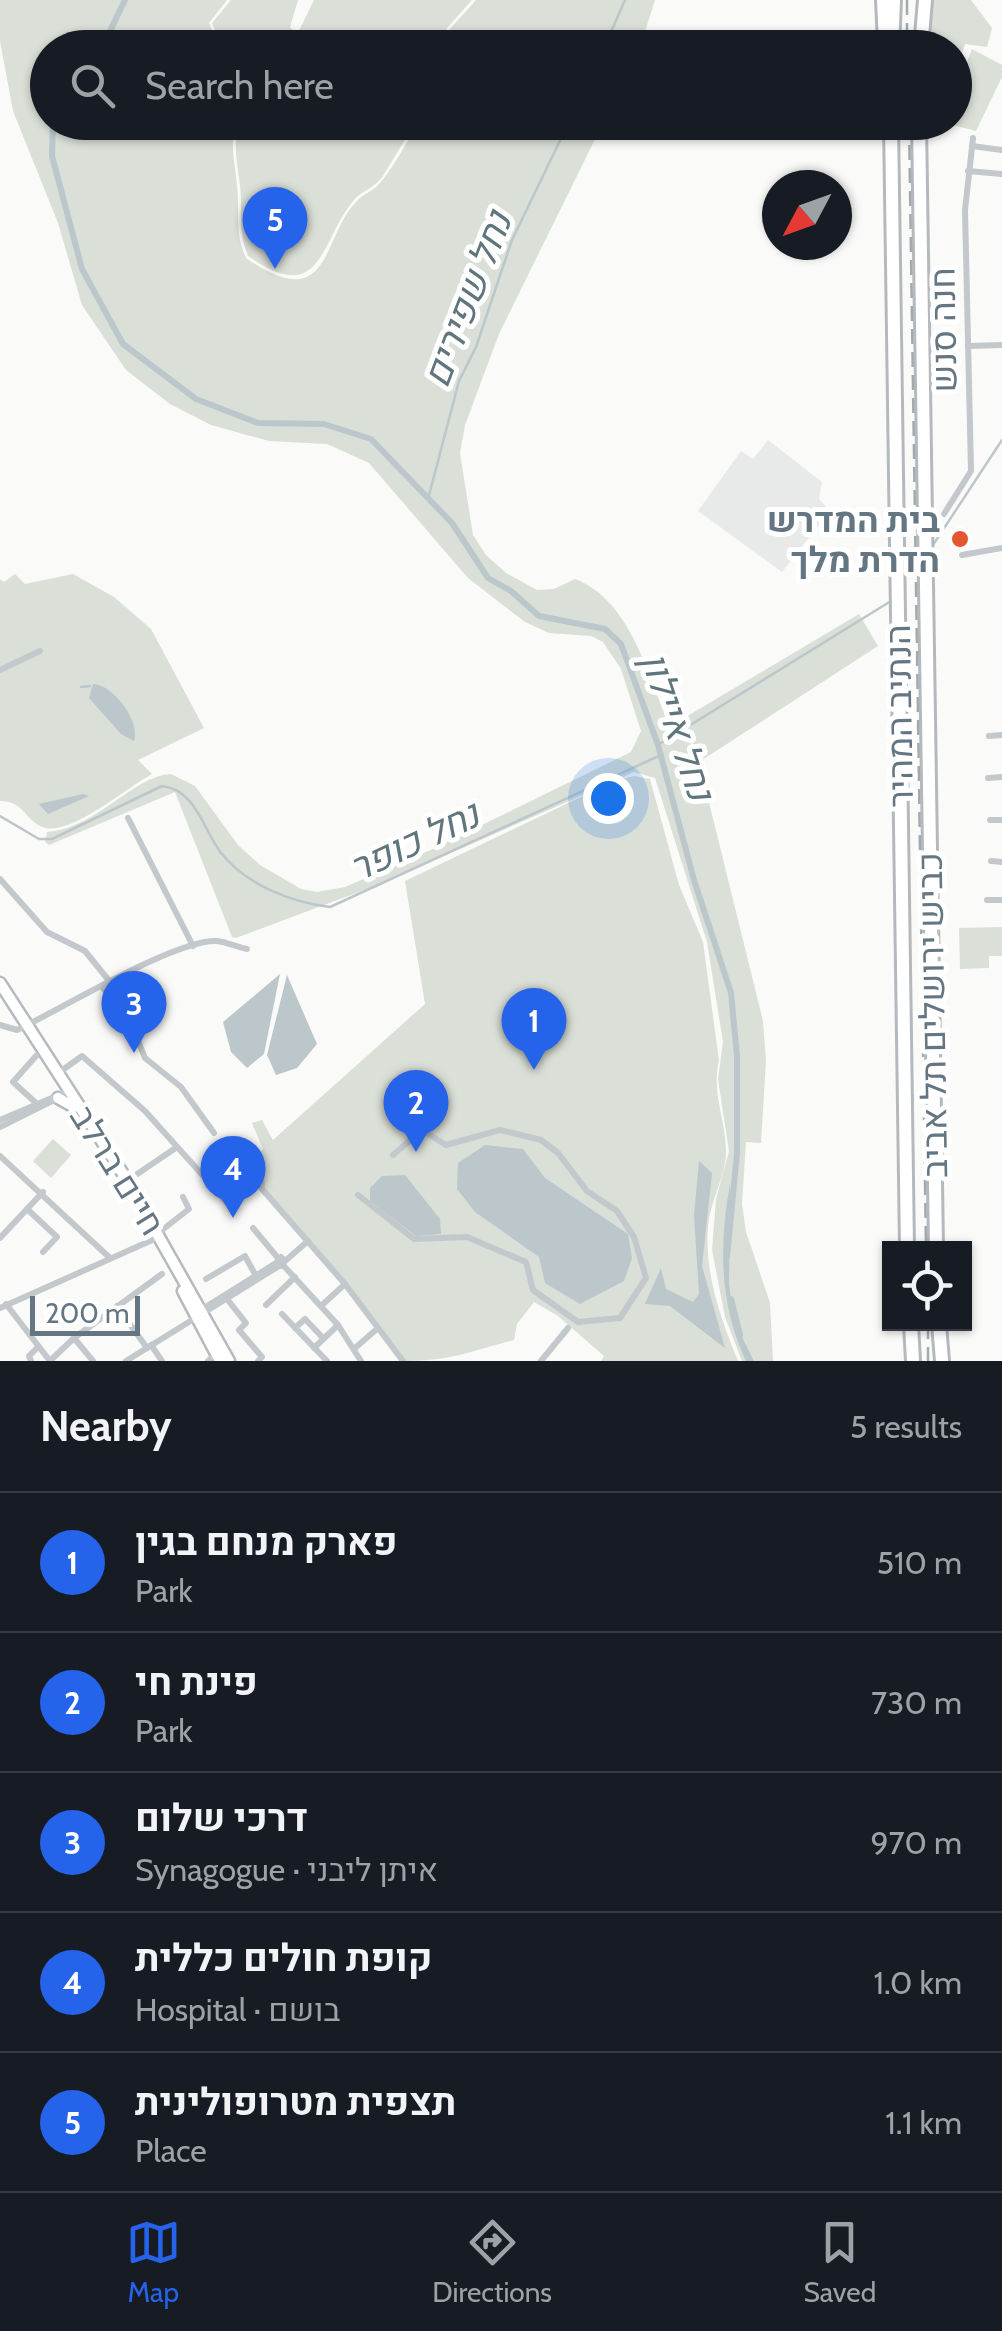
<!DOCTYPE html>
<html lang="en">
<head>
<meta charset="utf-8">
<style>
  :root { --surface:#171b24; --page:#20242c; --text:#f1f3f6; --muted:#9ea1a6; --line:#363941; --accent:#2563eb }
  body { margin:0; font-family:Cabin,Heebo,sans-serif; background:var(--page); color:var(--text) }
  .controls { position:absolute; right:30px; bottom:30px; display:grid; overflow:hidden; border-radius:0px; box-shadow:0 2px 8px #0004 }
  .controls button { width:90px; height:90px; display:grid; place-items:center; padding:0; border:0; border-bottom:2px solid var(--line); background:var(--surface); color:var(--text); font:50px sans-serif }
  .compass { position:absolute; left:762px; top:170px; width:90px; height:90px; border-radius:50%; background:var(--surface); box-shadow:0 2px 8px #0004; rotate:229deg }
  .scale { position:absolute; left:30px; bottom:25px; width:110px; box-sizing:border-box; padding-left:10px; border:5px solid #657683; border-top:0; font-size:28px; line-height:35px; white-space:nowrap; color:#657683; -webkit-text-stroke:8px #fff; paint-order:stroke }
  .you { position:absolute; left:608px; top:798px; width:35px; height:35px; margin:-25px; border:8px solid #fff; border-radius:50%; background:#1a73e8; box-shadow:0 0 0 15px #1a73e833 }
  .badge { display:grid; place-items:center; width:65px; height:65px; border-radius:50%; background:var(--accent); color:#fff; font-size:32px; font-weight:700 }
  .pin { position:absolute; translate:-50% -82px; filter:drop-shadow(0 2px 5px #0008) }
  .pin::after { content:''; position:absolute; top:52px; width:35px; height:30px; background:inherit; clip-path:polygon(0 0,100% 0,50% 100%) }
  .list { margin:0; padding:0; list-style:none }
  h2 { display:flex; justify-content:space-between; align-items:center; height:130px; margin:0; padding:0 40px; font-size:42px }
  h2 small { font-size:32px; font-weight:400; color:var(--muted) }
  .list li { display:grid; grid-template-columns:65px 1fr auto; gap:30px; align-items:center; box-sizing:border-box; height:140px; padding:0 40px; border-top:2px solid var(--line) }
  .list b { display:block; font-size:38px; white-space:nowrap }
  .list p { margin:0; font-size:32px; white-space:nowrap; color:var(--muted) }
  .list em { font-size:32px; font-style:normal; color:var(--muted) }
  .icon { flex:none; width:55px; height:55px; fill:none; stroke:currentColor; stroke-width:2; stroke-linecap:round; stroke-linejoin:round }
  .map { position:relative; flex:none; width:1002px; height:1361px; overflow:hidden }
  .search { position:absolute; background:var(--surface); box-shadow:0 2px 8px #0004; left:30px; right:30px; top:30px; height:110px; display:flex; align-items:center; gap:25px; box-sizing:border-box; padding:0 35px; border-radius:55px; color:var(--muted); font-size:38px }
  .sheet { height:830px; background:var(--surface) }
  nav { display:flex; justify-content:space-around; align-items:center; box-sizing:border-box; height:140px; border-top:2px solid var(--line); background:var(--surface); font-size:28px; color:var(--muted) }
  nav a { display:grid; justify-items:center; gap:5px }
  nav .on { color:var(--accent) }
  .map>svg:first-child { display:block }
  .built { fill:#e8e9e9 }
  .green { fill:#dadfd7 }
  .water { fill:#bbc7cb }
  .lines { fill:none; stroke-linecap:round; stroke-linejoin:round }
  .stream { stroke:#bbc7cb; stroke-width:2.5 }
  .river { stroke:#bbc7cb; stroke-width:6 }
  .major-casing { stroke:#b5babe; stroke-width:15 }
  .highway-casing { stroke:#b4b9bd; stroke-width:18 }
  .minor { stroke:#c3c8cc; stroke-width:6 }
  .major { stroke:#fff; stroke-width:10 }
  .highway { stroke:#fff; stroke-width:12 }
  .rail { stroke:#a2aab0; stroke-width:2.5; stroke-dasharray:15 8; stroke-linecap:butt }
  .poi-dot { fill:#e4572e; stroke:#fff; stroke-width:4 }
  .labels { text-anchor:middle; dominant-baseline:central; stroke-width:10; stroke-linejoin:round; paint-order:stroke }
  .street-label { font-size:35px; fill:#657683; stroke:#fff }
  .poi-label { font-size:35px; font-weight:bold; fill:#657683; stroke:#fff; text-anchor:end }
  .water-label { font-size:38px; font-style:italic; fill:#60757c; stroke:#fff }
</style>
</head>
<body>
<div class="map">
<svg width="1002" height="1361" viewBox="0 0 1002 1361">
  <rect width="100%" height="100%" fill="#fafaf8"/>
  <!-- built -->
  <polygon class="built" points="768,440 822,482 819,499 830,511 782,572 698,511 741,451 753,459"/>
  <!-- green -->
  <g class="green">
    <path d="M0,0H227L209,23L219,47L48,48V122L235,123C230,148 235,162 237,186C240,213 234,232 246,258C332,318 321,236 357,201C364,193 374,191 381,182C395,165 407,141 419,123H603L499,334L465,425L460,453L473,535L486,555L506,573L537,590L554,589L575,579C630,600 647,673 668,722L674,724L859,614L878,646L699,762L763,1021L766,1061L761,1143L746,1142L742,1204L746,1232L770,1303L773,1361H742L725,1317L712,1250L716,1199L729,1151L718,1079L723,1042L707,942L655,778L634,772L615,781L634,776L650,779L679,885L703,942L719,1061C711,1092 726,1120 726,1152C726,1176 710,1201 708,1227C704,1272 721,1320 738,1361H601L604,1356L558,1316L534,1302L517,1324L514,1340C471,1351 452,1361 405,1361L263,1188L264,1168L255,1157L263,1149L252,1123L262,1120L273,1140L425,1004L405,881L608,784L380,884L236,938L232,937L175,792L49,845L45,842L47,832C96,829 134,775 171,774L195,786L238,845L260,865L301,889L317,892L345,887L435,848L631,752L641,731L621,669L603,642L591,636L549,633L525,622L468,578L369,463L327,444L269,441L211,425L170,404L126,370L82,305L58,223L13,111L0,41Z"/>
    <polygon points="231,0 298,0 290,27 297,35 314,0 472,0 447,28 440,47 222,47 212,23"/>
    <polygon points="476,0 655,0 640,47 443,47 450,29"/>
    <polygon points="929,0 971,0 992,28 987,47 965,44 955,73 954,48 929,48"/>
    <polygon points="972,49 1002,65 1002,77 976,131 945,123 954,122 955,92"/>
    <path d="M239,122H416V123C404,140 394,158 383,176C375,188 361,191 353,201C319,243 322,308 248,256C237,230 243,211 240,185C237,161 233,147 239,122Z"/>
    <path d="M15,574L25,584L73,574L114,597L151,629L204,728L138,760L152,774C128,787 73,834 46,828C26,824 25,800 0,801V579L4,582Z"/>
    <polygon points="1002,927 1002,956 989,956 989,968 960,969 959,928"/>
    <polygon points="53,1139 71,1155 51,1178 33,1161"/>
  </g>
  <!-- water -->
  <g class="water">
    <path d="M93,684C112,684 141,721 134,741L121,734L89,698Z"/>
    <polygon points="83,794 89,796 48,814 39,804"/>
    <polygon points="280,974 264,1054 247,1068 231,1052 223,1022"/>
    <polygon points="287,975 317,1044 297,1068 276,1075 267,1055"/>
    <polygon points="485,1145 523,1149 545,1178 628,1234 632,1258 624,1281 580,1304 545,1283 539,1257 475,1212 457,1189 458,1163"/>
    <polygon points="699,1161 712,1173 702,1266 725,1348 670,1306 645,1304 661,1268 666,1289 693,1302 699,1294 694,1215"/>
    <polygon points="405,1175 440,1219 441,1234 416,1236 370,1201 370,1188 382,1176"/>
    <path d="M730,1184L729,1284L734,1321L754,1361H746C719,1304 719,1244 730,1184Z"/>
  </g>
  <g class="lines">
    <!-- stream -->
    <g class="stream">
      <polyline points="604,48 625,0"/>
      <polyline points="428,499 459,381 476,347 512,240 569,122"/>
      <polyline points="931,548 1002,440"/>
      <polyline points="81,687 90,686"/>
      <polyline points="658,745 891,601"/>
      <path d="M0,816L39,839H52L162,786C196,790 203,829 221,853C247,885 290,902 330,907L661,755"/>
    </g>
    <!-- river -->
    <g class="river">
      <polyline points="95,48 109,33 125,0"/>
      <polyline points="53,122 52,156 82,269 123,344 196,399 258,423 324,424 371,439 452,523 488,578 511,591 539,616 605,629 621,644 658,745 694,880 731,993 737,1056 737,1153 727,1257"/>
      <polyline points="731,1299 740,1335"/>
    </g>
    <!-- major casing -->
    <g class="major-casing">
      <g id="major">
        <polyline points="0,983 125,1177 229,1361"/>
        <polyline points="58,1098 74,1107"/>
        <polyline points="183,1291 220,1361"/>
      </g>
    </g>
    <!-- highway casing -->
    <g class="highway-casing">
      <g id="highway">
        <polyline points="883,0 885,42"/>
        <polyline points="892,48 894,0"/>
        <polyline points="921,48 925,0"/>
        <polyline points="891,122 907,1248"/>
        <polyline points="919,122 936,1248"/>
        <polyline points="911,1324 913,1361"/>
        <polyline points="939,1324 942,1361"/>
      </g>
    </g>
    <!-- minor -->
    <g class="minor">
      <polyline points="972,146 1002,150"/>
      <polyline points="968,171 1002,174"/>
      <polyline points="968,346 1002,345"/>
      <polyline points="944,514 971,471 965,210 973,138"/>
      <polyline points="962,555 1002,548"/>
      <polyline points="0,670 40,651"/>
      <polyline points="989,736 1002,735"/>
      <polyline points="988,778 1002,777"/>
      <polyline points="128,818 193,946"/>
      <polyline points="990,820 1002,820"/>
      <polyline points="991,861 1002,862"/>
      <polyline points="0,879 47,932 85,951 110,982"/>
      <polyline points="987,900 1002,900"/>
      <polyline points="102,987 129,1018 145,1058 181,1087 214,1133"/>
      <path d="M0,1025L17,1030C60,1010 175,939 217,941C226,942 237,947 247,949"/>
      <polyline points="57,1074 82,1056 145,1111 233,1209"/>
      <polyline points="36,1103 13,1082 36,1056"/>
      <polyline points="0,1120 68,1091"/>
      <polyline points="0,1127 60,1097"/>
      <polyline points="0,1156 110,1258"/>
      <polyline points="261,1168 262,1189 345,1284 403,1361"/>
      <polyline points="124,1183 177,1147"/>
      <polyline points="358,1195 414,1239 467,1237 526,1262 533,1290 578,1322 620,1318 646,1278 634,1237 617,1211 587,1191 558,1153 541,1140 500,1130 446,1145 422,1130 393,1155"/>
      <polyline points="27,1209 57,1237 43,1252"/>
      <polyline points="253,1228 278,1258"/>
      <polyline points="157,1234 189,1209 183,1197"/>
      <polyline points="0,1238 43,1192"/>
      <polyline points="285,1261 308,1241"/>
      <polyline points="283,1265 338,1325 361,1361"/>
      <polyline points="206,1279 245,1256 256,1276"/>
      <polyline points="227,1299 246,1323 239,1330 262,1357 258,1361"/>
      <polyline points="6,1304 50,1361"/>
      <polyline points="266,1305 295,1277"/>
      <polyline points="117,1306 147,1348"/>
      <polyline points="321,1306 345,1284"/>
      <polyline points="0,1308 159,1237"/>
      <polyline points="204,1308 276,1263 281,1266 285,1261 281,1257 276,1263"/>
      <polyline points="282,1314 327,1361"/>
      <polyline points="295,1328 305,1319 323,1338"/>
      <polyline points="74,1338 93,1361"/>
      <polyline points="151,1345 162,1361"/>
      <polyline points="314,1348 338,1325"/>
      <polyline points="355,1348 378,1328"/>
      <polyline points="31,1361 29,1356 38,1347"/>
      <polyline points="50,1361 74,1338 162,1274"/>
      <polyline points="126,1361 279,1266"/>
      <polyline points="208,1361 210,1359"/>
      <polyline points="541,1361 568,1328"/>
    </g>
    <!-- major -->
    <use href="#major" class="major"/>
    <!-- highway -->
    <use href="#highway" class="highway"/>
    <!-- rail -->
    <g class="rail">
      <polyline points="907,0 907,48"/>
      <polyline points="909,122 926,1248"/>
      <polyline points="928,1324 928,1361"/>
    </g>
  </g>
  <!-- markers -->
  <circle class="poi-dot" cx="960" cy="539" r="10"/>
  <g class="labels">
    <!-- street labels -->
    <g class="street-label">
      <text transform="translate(943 330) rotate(-91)">חנה סנש</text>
      <text transform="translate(899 716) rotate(-91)">הנתיב המהיר</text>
      <text transform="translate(932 1015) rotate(-91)">כביש ירושלים תל אביב</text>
      <text transform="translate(118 1170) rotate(58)">חיים ברלב</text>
    </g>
    <!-- poi labels -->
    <g class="poi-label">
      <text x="940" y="519">בית המדרש<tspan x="940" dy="40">הדרת מלך</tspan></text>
    </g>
    <!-- water labels -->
    <g class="water-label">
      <text transform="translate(467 299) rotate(-69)">נחל שפירים</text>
      <text transform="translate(678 726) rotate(71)">נחל איילון</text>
      <text transform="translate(414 841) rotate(-25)">נחל כופר</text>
    </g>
  </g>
</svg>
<div class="controls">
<button><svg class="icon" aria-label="locate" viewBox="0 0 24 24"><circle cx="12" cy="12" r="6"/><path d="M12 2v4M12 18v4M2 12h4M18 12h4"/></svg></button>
</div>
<svg class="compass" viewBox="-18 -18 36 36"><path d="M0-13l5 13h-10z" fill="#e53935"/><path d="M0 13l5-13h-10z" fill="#9ea1a6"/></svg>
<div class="scale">200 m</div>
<div class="you"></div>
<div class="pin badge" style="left:534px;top:1070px">1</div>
<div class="pin badge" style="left:416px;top:1152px">2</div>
<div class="pin badge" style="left:134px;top:1053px">3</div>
<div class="pin badge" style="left:233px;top:1218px">4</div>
<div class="pin badge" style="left:275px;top:269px">5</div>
<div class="search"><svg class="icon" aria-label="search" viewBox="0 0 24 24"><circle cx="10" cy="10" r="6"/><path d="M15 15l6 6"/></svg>Search here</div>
</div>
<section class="sheet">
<h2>Nearby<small>5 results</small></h2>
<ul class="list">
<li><span class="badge">1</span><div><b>פארק מנחם בגין</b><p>Park</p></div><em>510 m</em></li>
<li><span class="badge">2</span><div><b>פינת חי</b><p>Park</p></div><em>730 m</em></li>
<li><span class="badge">3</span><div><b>דרכי שלום</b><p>Synagogue · איתן ליבני</p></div><em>970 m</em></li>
<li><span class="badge">4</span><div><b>קופת חולים כללית</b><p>Hospital · בושם</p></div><em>1.0 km</em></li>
<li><span class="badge">5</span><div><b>תצפית מטרופולינית</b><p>Place</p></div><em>1.1 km</em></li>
</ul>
</section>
<nav>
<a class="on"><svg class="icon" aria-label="map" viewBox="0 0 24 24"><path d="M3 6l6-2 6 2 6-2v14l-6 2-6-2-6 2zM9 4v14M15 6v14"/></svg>Map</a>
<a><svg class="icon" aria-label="directions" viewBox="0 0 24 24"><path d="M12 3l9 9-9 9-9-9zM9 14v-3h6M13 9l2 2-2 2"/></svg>Directions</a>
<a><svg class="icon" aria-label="saved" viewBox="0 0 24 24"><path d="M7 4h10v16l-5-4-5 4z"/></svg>Saved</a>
</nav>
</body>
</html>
